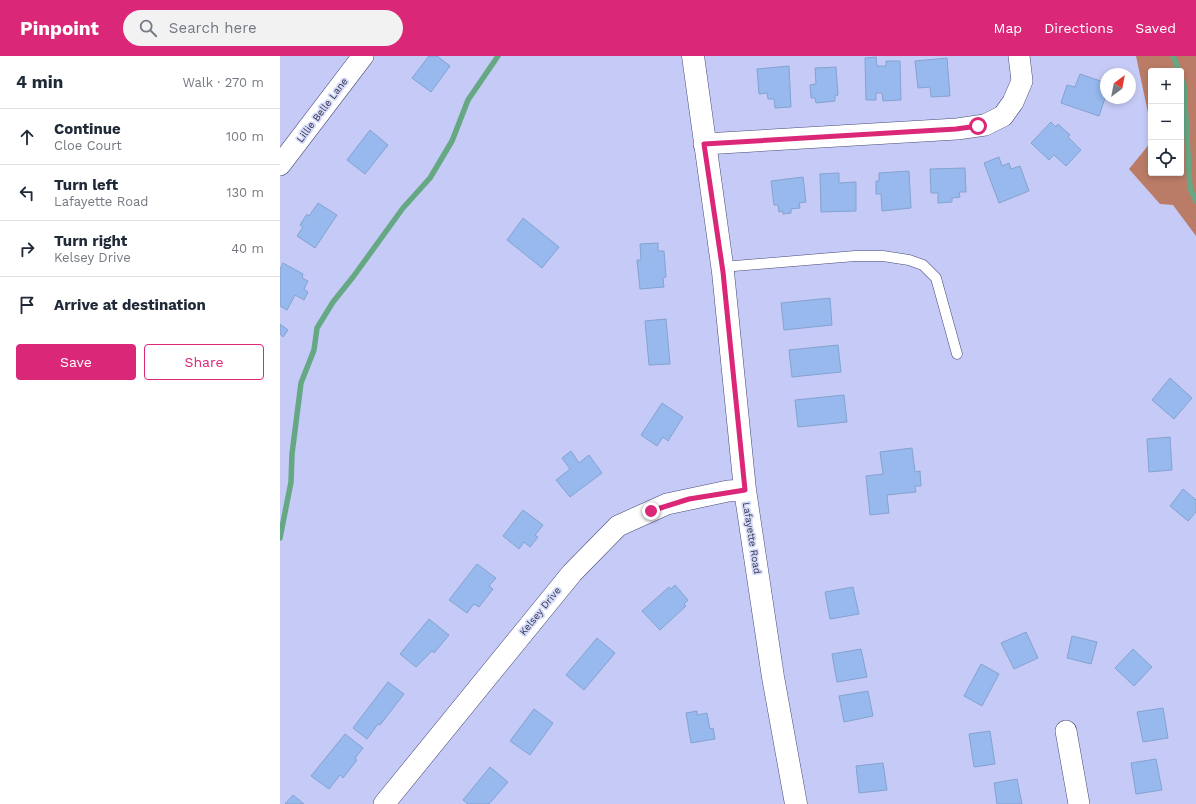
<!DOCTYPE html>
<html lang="en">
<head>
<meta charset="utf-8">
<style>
  :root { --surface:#fff; --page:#f2f2f3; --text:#1f2937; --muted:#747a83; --line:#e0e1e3; --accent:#db2777 }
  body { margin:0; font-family:"Work Sans",sans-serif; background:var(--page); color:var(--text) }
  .controls { position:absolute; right:12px; top:12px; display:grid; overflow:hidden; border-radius:4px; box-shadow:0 2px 6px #0003 }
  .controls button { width:36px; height:36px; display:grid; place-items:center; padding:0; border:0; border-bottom:1px solid var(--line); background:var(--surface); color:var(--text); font:20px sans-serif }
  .compass { position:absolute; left:820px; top:12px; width:36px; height:36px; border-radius:50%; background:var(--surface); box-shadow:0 2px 6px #0003; rotate:32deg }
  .stop { position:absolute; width:12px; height:12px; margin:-9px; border:3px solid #db2777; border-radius:50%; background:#fff }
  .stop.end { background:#db2777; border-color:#fff; box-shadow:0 1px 4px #0008 }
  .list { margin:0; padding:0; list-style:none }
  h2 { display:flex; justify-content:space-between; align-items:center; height:52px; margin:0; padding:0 16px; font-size:17px }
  h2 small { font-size:13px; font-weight:400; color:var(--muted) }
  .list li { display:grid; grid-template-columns:26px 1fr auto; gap:12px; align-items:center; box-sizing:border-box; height:56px; padding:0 16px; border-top:1px solid var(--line) }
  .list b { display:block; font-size:15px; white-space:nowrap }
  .list p { margin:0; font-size:13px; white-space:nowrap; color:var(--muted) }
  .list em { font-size:13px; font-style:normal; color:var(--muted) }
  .actions { display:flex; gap:8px; padding:12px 16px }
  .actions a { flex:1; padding:9px 0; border:1px solid var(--accent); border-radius:4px; text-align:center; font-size:14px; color:var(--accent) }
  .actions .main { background:var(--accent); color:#fff }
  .icon { flex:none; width:22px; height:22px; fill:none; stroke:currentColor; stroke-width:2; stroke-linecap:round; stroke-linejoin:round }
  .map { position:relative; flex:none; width:916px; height:748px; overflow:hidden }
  header { display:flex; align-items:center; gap:24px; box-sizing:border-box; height:56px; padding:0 20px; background:var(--accent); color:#fff }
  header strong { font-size:19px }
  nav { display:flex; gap:22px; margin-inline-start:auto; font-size:14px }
  .search { width:280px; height:36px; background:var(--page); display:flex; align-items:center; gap:10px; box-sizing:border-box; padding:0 14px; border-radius:22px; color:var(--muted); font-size:15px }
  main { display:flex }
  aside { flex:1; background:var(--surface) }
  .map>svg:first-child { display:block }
  .forest { fill:#bb7c67 }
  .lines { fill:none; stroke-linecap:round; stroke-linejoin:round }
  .stream { stroke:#66a784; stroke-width:5.5 }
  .building { fill:#97b9ee; stroke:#85a2d0 }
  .lane-casing { stroke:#474a78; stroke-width:11 }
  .street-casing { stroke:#474a78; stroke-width:22 }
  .secondary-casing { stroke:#474a78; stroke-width:23 }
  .lane { stroke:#fff; stroke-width:10 }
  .street { stroke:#fff; stroke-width:21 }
  .secondary { stroke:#fff; stroke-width:22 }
  .route { stroke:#db2777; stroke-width:5 }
  .labels { text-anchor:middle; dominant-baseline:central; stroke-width:3.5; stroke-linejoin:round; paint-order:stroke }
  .street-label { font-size:10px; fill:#383a50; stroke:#d4d9f9 }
</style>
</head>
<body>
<header>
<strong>Pinpoint</strong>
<div class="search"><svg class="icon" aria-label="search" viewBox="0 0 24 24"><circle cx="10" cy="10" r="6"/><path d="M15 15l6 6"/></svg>Search here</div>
<nav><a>Map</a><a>Directions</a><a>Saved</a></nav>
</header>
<main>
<aside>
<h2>4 min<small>Walk · 270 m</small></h2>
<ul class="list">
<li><svg class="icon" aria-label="ahead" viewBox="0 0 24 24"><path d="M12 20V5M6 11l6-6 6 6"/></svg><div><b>Continue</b><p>Cloe Court</p></div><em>100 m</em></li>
<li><svg class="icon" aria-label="left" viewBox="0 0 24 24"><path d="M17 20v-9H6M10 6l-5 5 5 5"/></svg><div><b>Turn left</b><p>Lafayette Road</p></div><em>130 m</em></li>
<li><svg class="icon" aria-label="right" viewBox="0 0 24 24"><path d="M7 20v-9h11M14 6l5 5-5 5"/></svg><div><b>Turn right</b><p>Kelsey Drive</p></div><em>40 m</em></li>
<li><svg class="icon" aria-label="arrive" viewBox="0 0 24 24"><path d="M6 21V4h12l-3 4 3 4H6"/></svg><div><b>Arrive at destination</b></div></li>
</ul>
<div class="actions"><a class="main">Save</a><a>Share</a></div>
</aside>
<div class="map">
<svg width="916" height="748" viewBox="0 0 916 748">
  <rect width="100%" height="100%" fill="#c5cbf6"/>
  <!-- forest -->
  <polygon class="forest" points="856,0 916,0 916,180 893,149 880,148 849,113 871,86 871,117 901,117 901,15 871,15 871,71"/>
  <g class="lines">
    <!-- stream -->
    <g class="stream">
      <polyline points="893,0 899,15"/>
      <polyline points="901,22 904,29 910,132 916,145"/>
      <polyline points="0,482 11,426 12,398 21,327 34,294 37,272 53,246 73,221 123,152 150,122 172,85 188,44 218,0"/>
    </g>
  </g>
  <!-- building -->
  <g class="building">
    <polygon points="149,0 157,0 170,10 151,36 132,22"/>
    <polygon points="596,1 597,10 606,10 606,5 620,5 621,44 603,45 602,37 596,37 596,44 586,44 585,2"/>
    <polygon points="667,2 670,40 651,41 650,31 638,32 635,5"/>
    <polygon points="509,10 511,51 495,52 494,43 488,43 487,37 479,38 477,13"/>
    <polygon points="556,11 558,39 555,40 555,45 536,47 535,42 531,42 530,29 536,28 535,12"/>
    <polygon points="800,18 826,27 826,39 819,60 781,47 787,29 795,31"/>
    <polygon points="771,66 776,71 778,68 790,79 788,81 801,94 786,110 774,99 769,104 751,87"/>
    <polygon points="90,74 108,89 85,118 67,104"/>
    <polygon points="719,101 722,110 729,107 731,113 740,110 749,135 719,147 704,107"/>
    <polygon points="685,112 686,136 679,136 680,141 672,142 672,146 658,147 658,137 651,137 650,113"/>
    <polygon points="629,115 631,152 602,155 601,138 596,138 596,125 599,125 599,117"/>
    <polygon points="559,117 559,127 576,126 576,155 541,156 540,118"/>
    <polygon points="523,121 526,146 519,147 520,152 511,153 511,157 503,158 503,155 499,156 498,149 494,149 491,125"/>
    <polygon points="38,147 57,159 35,192 17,180 23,171 20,169 27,158 29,160"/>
    <polygon points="243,162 279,191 262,212 227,184"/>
    <polygon points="378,187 378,195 384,195 386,221 383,222 384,231 360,233 357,204 361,204 360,188"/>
    <polygon points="3,207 23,218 22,222 28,225 24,233 28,236 24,244 15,239 7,254 0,250 0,213"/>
    <polygon points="550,242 552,269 504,274 501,247"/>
    <polygon points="386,263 390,308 369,309 365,265"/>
    <polygon points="0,268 8,274 3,281 0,278"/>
    <polygon points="558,289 561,316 512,321 509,294"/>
    <polygon points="890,322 912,342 894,363 872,344"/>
    <polygon points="564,339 567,366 518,371 515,344"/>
    <polygon points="382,347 403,361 388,385 383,381 377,390 361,379"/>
    <polygon points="890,381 892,414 869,416 867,383"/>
    <polygon points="632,392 635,416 640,415 641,430 635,430 636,436 607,439 609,457 590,459 586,420 603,418 600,396"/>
    <polygon points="291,395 299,407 309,399 322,417 290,441 276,424 290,413 282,402"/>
    <polygon points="903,433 916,444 916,456 908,465 890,450"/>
    <polygon points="243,454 263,469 255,479 258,481 250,491 244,486 239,493 223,480"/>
    <polygon points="197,508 216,522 209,530 213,533 199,551 194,548 187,557 169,544"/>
    <polygon points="395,529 408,544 404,548 406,550 380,574 362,555 389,531 391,533"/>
    <polygon points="573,531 579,558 550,563 545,536"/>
    <polygon points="149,563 169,579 154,597 152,595 136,611 120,598"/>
    <polygon points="746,576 758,602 734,613 721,587"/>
    <polygon points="792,580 817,586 811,608 787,602"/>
    <polygon points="317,582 335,597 304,634 286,619"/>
    <polygon points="581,593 587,621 557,626 552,598"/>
    <polygon points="853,593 872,611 854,630 835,612"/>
    <polygon points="701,608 719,618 702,650 684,640"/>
    <polygon points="108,626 124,638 100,669 98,668 87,683 73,672"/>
    <polygon points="588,635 593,660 564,666 559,640"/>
    <polygon points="883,652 888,682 863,686 857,656"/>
    <polygon points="254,653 273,667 250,699 230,685"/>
    <polygon points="417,655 417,659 427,657 430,673 433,672 435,683 411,687 406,657"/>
    <polygon points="710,675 715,708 694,711 689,678"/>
    <polygon points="65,678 83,692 75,702 77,704 63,722 60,719 49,733 31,720"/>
    <polygon points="876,703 882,734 856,738 851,707"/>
    <polygon points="603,707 607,734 579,737 576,710"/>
    <polygon points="210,711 228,726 209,748 188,748 183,744"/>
    <polygon points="737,723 742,748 717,748 714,727"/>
    <polygon points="13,739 24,748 5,748"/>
  </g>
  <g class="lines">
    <!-- lane casing -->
    <g class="lane-casing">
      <polyline id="lane" points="442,211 575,200 603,200 629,204 643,209 656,222 677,298"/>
    </g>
    <!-- street casing -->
    <g class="street-casing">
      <g id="street">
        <polyline points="424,88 677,73 705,69 723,60 733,46 742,25 739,0"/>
        <polyline points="0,109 83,0"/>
        <polyline points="786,675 799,748"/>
        <polyline points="104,748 292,517 338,470 387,448 448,435 465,434"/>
      </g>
    </g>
    <!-- secondary casing -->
    <g class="secondary-casing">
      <polyline id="secondary" points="413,0 443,216 465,434 493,621 516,748"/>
    </g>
    <!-- lane -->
    <use href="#lane" class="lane"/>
    <!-- street -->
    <use href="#street" class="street"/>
    <!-- secondary -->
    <use href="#secondary" class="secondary"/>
  </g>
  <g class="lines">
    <!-- route -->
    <polyline class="route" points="371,455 409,443 465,434 443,216 424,88 676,73 698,70"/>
  </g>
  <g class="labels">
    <!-- street labels -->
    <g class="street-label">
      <text transform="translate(42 54) rotate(-53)">Lillie Belle Lane</text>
      <text transform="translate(472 482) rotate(81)">Lafayette Road</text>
      <text transform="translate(260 555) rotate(-51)">Kelsey Drive</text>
    </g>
  </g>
</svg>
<div class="controls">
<button>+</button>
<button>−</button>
<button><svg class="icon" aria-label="locate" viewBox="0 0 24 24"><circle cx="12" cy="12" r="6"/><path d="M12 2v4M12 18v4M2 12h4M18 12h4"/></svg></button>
</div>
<svg class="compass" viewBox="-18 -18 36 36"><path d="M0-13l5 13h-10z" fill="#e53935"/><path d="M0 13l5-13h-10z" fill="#747a83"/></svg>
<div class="stop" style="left:698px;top:70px"></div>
<div class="stop end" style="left:371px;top:455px"></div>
</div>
</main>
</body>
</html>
